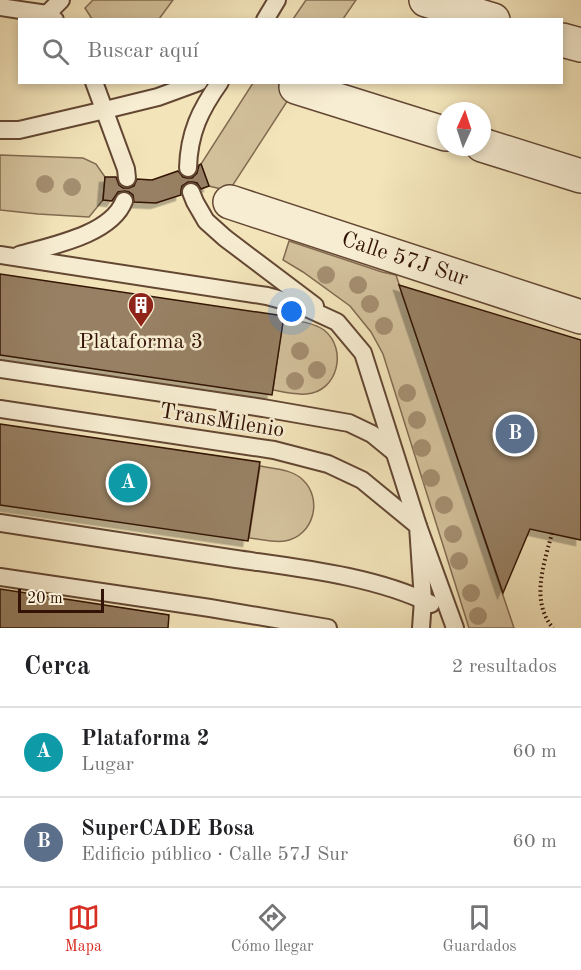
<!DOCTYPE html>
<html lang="es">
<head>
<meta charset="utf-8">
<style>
  :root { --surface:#fff; --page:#f2f2f2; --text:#202124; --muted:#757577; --line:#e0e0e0; --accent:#d93025 }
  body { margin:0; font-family:"Old Standard TT",serif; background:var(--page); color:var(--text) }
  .compass { position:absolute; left:437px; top:102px; width:54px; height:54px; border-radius:50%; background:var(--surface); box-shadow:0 3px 9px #0003; rotate:3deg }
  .scale { position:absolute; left:18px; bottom:15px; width:86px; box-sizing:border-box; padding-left:6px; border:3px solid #331306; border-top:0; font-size:16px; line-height:21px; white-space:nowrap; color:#331306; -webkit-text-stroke:4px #f7edd2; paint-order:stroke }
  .you { position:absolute; left:292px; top:312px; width:21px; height:21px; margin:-15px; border:4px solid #fff; border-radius:50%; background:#1a73e8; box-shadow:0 0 0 9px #1a73e833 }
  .badge { display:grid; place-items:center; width:39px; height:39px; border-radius:50%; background:var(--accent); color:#fff; font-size:20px; font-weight:700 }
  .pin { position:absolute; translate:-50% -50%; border:3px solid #fff; box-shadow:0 2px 6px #0006 }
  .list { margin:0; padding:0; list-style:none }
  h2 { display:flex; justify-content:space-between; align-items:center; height:78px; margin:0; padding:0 24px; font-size:26px }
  h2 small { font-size:20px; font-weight:400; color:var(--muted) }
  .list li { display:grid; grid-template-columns:39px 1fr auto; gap:18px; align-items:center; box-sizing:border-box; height:90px; padding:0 24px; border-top:2px solid var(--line) }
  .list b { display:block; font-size:22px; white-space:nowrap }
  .list p { margin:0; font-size:20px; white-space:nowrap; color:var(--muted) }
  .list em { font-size:20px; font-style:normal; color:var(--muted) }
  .icon { flex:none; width:33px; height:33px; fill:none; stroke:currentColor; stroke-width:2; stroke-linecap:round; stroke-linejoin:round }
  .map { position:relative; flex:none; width:581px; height:628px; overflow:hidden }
  .search { position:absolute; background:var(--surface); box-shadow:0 3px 9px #0003; left:18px; right:18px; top:18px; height:66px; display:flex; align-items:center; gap:15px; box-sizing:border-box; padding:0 21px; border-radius:0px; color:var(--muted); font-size:22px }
  .sheet { height:258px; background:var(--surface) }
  nav { display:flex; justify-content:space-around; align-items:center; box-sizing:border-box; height:84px; border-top:2px solid var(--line); background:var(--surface); font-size:16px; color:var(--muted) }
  nav a { display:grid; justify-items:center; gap:3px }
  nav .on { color:var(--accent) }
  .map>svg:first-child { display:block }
  .green { fill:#d2c09b; stroke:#826a50; stroke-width:1.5 }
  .building { fill:#978064; stroke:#331306; stroke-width:1.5; filter:url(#shadow) }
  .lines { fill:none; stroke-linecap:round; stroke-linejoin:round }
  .service-casing { stroke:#634733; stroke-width:20 }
  .minor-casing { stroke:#634733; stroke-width:36 }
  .path { stroke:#331306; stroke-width:4; stroke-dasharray:1.5 3; stroke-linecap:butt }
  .service { stroke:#f7edd2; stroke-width:16 }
  .minor { stroke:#f7edd2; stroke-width:33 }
  .tree { fill:#a48e70 }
  .labels { text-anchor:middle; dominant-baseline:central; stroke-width:5; stroke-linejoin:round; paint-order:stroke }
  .street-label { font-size:22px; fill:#331306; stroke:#f7edd2 }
  .poi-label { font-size:22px; fill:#331306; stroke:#f7edd2 }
</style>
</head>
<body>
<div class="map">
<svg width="581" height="628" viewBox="0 0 581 628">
  <defs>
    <filter id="shadow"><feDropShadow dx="-5.5" dy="5.5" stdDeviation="0" flood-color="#0004"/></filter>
  </defs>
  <rect width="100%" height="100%" fill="#f3e4ba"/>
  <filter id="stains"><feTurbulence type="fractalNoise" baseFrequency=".00333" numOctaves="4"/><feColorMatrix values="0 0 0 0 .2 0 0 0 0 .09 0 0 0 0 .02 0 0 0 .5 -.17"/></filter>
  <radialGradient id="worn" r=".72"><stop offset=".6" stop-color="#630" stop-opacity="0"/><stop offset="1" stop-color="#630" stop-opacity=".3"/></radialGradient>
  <!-- green -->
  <g class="green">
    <polygon points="93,0 173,0 159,19 92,19 85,8"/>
    <polygon points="306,0 356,0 343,19 293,19"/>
    <polygon points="253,83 299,83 229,191 209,186 201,164"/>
    <polygon points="0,155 83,158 96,164 105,177 103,200 89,217 38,214 0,210"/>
    <polygon points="289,241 382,272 396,275 514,628 469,628 383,354 371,332 350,306 303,272 283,260"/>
    <path d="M283,319C297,321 312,322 324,330C348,349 338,392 306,394C295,395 283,392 273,390Z"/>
    <path d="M260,466C274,469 292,469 303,480C323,499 314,536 285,541C274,543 260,539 249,538Z"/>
  </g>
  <!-- building -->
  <g class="building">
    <polygon points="201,164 209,186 201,189 197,183 193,182 188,182 182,186 181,190 181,195 156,203 134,202 133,195 129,192 125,191 118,192 112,201 103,200 105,177 116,177 119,185 123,188 129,188 134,186 137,179 152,180 178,171 183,177 187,178 192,178 197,173 199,165"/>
    <polygon points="0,274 284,316 272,395 0,355"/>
    <polygon points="399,285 581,340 581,540 530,529 503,593"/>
    <polygon points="0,424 260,462 248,541 0,505"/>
    <polygon points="0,589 169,615 168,628 0,628"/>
  </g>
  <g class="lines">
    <!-- service casing -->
    <g class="service-casing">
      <g id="service">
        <polyline points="0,7 47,14 55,20"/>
        <polyline points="47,14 61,0"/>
        <polyline points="265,20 277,0"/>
        <polyline points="94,82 126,169 127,178"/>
        <polyline points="0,130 19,130 105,110 158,97 199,82"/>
        <path d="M188,168C189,133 200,110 220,82"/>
        <polyline points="191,192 195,202 206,221 225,238 315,306"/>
        <polyline points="0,255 267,296 300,305 337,322 363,353 418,526 455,628"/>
        <path d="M19,255C50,246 111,235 124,201"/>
        <polyline points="0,369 263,408 349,423 372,434 394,452"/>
        <polyline points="0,409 274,450 328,464 362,480 418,526 423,600 421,628"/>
        <path d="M0,523C79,535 157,547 236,559C298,568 375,576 431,604"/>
        <polyline points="0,577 210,608 328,628"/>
      </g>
    </g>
    <!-- minor casing -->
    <g class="minor-casing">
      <g id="minor">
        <polyline points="426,0 493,20"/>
        <polyline points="562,40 581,45"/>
        <polyline points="296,87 446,134"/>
        <polyline points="482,145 581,176"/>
        <path id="s1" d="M230,202L581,317"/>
      </g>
    </g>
    <!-- path -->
    <path class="path" d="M552,533C544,564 530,601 553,628"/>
    <!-- service -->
    <use href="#service" class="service"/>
    <!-- minor -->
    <use href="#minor" class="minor"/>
  </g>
  <!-- trees -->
  <g class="tree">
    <circle cx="45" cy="184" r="9"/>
    <circle cx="72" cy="187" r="9"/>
    <circle cx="326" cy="275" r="9"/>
    <circle cx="358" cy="285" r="9"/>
    <circle cx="370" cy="304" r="9"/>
    <circle cx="384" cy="326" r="9"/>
    <circle cx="300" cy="351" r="9"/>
    <circle cx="317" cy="370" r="9"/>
    <circle cx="295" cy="381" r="9"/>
    <circle cx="407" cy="393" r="9"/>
    <circle cx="417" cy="420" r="9"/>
    <circle cx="422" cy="448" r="9"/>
    <circle cx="431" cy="478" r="9"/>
    <circle cx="444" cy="505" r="9"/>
    <circle cx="453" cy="534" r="9"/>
    <circle cx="459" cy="561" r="9"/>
    <circle cx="471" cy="593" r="9"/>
    <circle cx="478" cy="616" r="9"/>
  </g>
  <!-- icons -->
  <defs>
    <g id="building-pin" transform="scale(1.35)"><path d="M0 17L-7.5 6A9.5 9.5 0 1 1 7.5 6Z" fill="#8f2418" stroke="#f7edd2"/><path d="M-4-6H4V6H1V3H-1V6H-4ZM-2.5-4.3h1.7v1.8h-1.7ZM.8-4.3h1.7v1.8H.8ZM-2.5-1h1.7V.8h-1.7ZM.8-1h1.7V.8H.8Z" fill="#fff"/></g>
  </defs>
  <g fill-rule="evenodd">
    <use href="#building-pin" x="141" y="305"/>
  </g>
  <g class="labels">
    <!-- street labels -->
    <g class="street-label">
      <text stroke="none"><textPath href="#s1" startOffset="184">Calle 57J Sur</textPath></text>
      <text transform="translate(222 421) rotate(9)">TransMilenio</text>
    </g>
    <!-- poi labels -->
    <g class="poi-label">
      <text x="141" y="342">Plataforma 3</text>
    </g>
  </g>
  <rect width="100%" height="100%" filter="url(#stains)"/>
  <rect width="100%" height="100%" fill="url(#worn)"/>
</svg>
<svg class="compass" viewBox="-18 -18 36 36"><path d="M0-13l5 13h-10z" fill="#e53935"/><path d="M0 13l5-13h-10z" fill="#757577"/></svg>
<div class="scale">20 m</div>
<div class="you"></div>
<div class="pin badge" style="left:128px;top:483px;background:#0f9aa8">A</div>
<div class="pin badge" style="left:515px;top:434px;background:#5c6f8a">B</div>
<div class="search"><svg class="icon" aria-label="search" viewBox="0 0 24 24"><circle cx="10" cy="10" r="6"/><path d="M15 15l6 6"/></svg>Buscar aquí</div>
</div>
<section class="sheet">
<h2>Cerca<small>2 resultados</small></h2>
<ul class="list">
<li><span class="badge" style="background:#0f9aa8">A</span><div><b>Plataforma 2</b><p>Lugar</p></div><em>60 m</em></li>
<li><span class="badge" style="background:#5c6f8a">B</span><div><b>SuperCADE Bosa</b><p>Edificio público · Calle 57J Sur</p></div><em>60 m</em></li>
</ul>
</section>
<nav>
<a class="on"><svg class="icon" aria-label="map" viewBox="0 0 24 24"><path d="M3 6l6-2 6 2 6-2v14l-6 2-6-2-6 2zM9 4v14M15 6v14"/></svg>Mapa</a>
<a><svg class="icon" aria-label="directions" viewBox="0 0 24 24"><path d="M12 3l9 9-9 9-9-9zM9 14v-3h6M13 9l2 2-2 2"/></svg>Cómo llegar</a>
<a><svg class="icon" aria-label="saved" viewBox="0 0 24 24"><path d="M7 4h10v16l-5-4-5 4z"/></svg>Guardados</a>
</nav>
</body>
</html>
